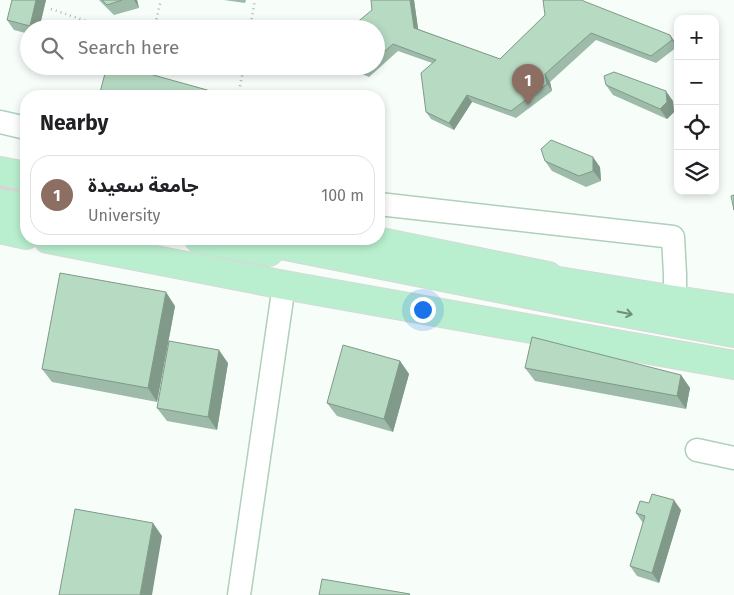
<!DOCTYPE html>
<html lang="en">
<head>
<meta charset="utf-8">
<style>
  :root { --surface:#fff; --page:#f2f2f2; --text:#202124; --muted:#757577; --line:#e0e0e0; --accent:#ea580c }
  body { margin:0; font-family:"Fira Sans","Noto Sans Arabic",sans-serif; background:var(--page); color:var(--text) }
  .controls { position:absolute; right:15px; top:15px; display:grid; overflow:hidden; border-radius:10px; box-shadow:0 2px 8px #0003 }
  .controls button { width:45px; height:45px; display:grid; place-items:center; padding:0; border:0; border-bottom:1px solid var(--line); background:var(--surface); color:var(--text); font:25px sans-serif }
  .you { position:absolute; left:422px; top:309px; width:18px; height:18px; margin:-12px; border:4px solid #fff; border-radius:50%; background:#1a73e8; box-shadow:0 0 0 8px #1a73e833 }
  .badge { display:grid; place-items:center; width:32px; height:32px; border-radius:50%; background:var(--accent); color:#fff; font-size:16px; font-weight:700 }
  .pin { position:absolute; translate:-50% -41px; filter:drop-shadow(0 1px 2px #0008) }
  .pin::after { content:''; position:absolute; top:26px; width:18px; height:15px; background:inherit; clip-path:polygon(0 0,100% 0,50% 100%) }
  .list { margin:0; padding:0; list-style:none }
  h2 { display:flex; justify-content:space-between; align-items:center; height:65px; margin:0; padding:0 20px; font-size:21px }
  h2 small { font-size:16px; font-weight:400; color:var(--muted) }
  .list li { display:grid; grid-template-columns:32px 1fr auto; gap:15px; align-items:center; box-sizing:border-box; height:80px; margin:0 10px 10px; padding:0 10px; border:1px solid var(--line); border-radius:20px }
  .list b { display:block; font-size:19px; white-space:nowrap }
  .list p { margin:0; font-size:16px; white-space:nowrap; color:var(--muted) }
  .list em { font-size:16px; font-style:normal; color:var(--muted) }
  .icon { flex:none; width:28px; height:28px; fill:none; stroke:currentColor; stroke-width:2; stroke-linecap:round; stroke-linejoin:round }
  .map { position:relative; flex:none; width:734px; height:595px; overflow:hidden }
  .search { position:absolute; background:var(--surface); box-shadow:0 2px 8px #0003; left:20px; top:20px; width:365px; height:55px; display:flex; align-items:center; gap:12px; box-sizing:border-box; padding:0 18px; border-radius:28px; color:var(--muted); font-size:19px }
  .panel { position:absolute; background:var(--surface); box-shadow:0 2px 8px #0003; left:20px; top:90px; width:365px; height:155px; border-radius:20px }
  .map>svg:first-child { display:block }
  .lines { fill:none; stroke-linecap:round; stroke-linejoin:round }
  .major-tunnel { stroke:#d0d8d2; stroke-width:28; stroke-dasharray:28 14; stroke-linecap:butt }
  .minor-casing { stroke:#afd0ba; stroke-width:25 }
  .major-casing { stroke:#d6d9d7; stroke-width:30 }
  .path { stroke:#abb5ae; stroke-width:2.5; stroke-dasharray:1 4; stroke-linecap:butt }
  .minor { stroke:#fff; stroke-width:22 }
  .major { stroke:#b9efcf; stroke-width:28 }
  .wall { fill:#9dbba8 }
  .shaded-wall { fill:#809988 }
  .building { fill:#b7dac3; stroke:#809988 }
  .oneway { stroke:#6f8f7c }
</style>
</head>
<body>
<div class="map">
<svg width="734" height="595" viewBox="0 0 734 595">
  <rect width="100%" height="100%" fill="#f7fef9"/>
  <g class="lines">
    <!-- major-tunnel -->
    <path class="major-tunnel" d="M0,187L26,191"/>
    <defs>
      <path id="minor" d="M0,122L26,128
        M379,204L673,237L675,274V300
        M697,450L734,458
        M239,595L284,285"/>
      <path id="major" d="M0,171L26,176
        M0,204L26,207
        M0,229L26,235
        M48,239L284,285L734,365
        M199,239L269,252
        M251,239L593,307L734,333
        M366,239L548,276
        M528,276L675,300L734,309"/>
    </defs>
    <!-- minor casing -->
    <use href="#minor" class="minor-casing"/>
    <!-- major casing -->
    <use href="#major" class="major-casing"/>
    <!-- path -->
    <path class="path" d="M51,9L110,29
      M154,29L161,0
      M250,29L255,0
      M143,75L145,66
      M238,96L244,66"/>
    <!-- minor -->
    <use href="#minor" class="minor"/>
    <!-- major -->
    <use href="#major" class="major"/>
  </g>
  <!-- wall -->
  <path class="wall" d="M46,0L39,29H29V34L14,30L7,20Z
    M99,0H137L139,8L114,15Z
    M224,0H246L245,3Z
    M414,0L418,29L500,59L545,15L670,35L675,42L677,47L656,63L596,40L550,82L552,91L516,118L472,102L454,130L431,119L426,112L432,63L398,51L369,77L344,66H376V29Z
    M606,85L673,101L674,112L667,119L613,95Z
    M545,161L600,167L601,181L586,187L552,171Z
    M175,306L157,402L52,382L42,369Z
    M400,361L409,374L393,432L337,416L327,403Z
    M228,363L217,430L167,421L157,408Z
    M525,368L681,375L690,388L686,409L535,381Z
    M681,510L659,583L637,576L630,566L643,523L636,513Z"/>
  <!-- shaded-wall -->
  <path class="shaded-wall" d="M36,0H46L39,29H32L30,26Z
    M134,0H137L139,8Z
    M410,0H414L419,35L414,28Z
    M670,35L675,42L677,47L672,40Z
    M545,74L550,82L552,91L547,84Z
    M666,91L673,101L674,112L667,119L660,109Z
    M467,95L472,102L454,130L449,123Z
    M593,157L600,167L601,181L593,171Z
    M166,292L175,306L157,402L148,388Z
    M219,350L228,363L217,430L208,417Z
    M400,361L409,374L393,432L384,419Z
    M681,375L690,388L686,409L677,396Z
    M674,500L681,510L659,583L652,573Z
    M153,523L162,536L152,595H140Z"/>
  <!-- building -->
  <path class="building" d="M12,0H36L30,26L7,20Z
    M102,0H122L107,5Z
    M371,0H410L414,28L500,59L545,15L543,0H581L670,35L672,40L651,56L591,33L545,74L547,84L511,111L467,95L449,123L426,112L421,73L436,60L393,44L376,59V29H349L372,10Z
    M107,66H121L225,95L224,96H99Z
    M355,66H368L364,70Z
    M614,72L666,91L667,102L660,109L606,85L604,76Z
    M551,140L593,157V171L579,176L545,161L541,149Z
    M734,195V210L731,196Z
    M60,273L166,292L148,388L42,369Z
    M532,337L681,375L677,396L525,368Z
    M169,341L219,350L208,417L157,408Z
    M343,345L400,361L384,419L327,403Z
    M652,494L674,500L652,573L630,566L645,516L636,513L640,501L649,503Z
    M75,509L153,523L140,595H59Z
    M322,579L410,594L409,595H319Z"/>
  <!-- one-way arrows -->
  <defs><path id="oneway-shaft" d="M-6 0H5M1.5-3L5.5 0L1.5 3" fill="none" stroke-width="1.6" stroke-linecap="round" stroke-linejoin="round" transform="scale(1.25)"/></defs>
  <use class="oneway" href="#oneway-shaft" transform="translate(625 313) rotate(11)"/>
</svg>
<div class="controls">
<button>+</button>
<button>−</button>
<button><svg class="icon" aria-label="locate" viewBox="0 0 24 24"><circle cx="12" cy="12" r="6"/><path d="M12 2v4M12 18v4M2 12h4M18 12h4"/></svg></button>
<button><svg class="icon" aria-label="layers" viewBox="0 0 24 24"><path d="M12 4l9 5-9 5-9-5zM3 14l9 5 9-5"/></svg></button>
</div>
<div class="you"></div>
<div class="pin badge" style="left:528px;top:105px;background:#8d6e63">1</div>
<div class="search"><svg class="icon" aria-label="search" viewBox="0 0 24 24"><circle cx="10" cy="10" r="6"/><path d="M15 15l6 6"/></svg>Search here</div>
<section class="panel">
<h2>Nearby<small></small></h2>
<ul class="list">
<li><span class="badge" style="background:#8d6e63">1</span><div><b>جامعة سعيدة</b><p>University</p></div><em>100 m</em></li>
</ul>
</section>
</div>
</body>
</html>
